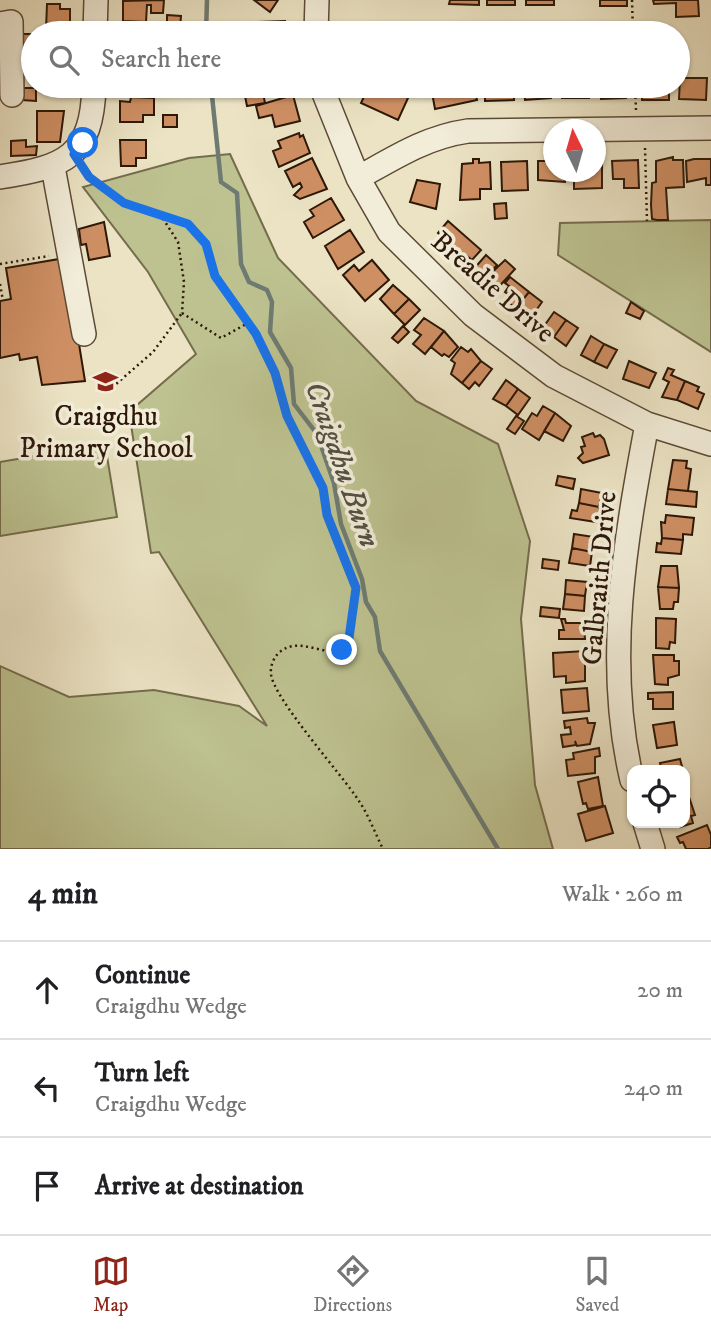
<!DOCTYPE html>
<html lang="en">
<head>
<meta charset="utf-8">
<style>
  :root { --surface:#fff; --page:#f2f2f2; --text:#202124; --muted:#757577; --line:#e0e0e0; --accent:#8f2418 }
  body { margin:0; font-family:"IM FELL DW Pica",serif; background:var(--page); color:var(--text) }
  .controls { position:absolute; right:21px; bottom:21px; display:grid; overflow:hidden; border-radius:14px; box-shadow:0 2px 5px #0004 }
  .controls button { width:63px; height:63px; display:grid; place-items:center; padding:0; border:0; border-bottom:2px solid var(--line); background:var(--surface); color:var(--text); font:35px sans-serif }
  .compass { position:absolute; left:543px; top:119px; width:63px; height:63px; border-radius:50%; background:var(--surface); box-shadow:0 2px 5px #0004; rotate:355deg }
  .stop { position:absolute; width:21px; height:21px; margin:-16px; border:5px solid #1a73e8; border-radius:50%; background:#fff }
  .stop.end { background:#1a73e8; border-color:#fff; box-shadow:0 2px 7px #0008 }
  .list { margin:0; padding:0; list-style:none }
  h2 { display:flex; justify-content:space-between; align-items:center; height:91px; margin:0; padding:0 28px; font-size:30px }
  h2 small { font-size:23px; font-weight:400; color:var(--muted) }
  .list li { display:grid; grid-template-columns:46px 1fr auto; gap:21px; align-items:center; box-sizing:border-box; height:98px; padding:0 28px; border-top:2px solid var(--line) }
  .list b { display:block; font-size:26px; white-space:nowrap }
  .list p { margin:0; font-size:23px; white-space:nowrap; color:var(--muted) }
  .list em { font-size:23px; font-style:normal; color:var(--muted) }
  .icon { flex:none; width:38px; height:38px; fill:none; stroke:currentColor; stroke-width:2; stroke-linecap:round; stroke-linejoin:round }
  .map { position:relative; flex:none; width:711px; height:849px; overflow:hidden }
  .search { position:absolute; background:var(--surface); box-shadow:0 2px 5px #0004; left:21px; right:21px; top:21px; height:77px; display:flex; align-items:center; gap:18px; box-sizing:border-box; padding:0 24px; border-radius:38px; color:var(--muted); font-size:26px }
  .sheet { height:385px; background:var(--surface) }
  nav { display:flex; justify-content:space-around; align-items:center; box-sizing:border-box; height:98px; border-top:2px solid var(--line); background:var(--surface); font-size:19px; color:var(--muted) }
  nav a { display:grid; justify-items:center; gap:4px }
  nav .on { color:var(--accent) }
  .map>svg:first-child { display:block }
  .green { fill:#bdc290; stroke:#756c4c; stroke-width:2 }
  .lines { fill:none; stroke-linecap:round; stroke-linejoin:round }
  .stream { stroke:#6e7b72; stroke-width:4.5 }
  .building { fill:#ce8f63; stroke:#2d1707; stroke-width:2 }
  .minor-casing { stroke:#5c4a36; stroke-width:26 }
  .path { stroke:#2d1707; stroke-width:2.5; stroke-dasharray:2 3.5; stroke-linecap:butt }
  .minor { stroke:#f2edd9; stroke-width:23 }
  .route { stroke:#1a73e8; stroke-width:9 }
  .labels { text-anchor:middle; stroke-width:7; stroke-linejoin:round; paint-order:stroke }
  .street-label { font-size:28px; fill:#2d1707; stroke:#f2edd9 }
  .poi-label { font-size:28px; fill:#2d1707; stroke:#f2edd9 }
  .water-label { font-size:30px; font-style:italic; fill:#535146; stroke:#f2edd9 }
</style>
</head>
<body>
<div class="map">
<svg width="711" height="849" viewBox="0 0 711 849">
  <rect width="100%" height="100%" fill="#ebe3c4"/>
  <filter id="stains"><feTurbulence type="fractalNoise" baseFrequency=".00286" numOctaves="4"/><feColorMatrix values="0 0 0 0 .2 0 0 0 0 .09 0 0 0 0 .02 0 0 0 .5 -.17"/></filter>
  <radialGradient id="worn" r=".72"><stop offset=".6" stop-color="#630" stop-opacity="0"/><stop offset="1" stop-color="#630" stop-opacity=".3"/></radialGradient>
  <!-- green -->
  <path class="green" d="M230,154L278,258L416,401L498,444L530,541L521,619L535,785L553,849H0V666L69,697L154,690L239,706L267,726L159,552L151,553L129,412L196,354L148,272L83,187L189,158Z
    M711,220V352L558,255L560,223Z
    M105,444L117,517L0,536V462Z"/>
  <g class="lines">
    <!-- stream -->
    <path class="stream" d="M206,33L207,0
      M211,86L221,182L237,193L241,264L249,282L267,290L272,302L270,332L291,368L294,404L317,434L334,483L341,524L362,579L366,602L375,617L380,651L498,849"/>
  </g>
  <!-- building -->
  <path class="building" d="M164,0L163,13H151V5H147L146,22L123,21V1Z
    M254,0H278L270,12Z
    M450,0H479V5L449,4Z
    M487,0H515V5H487Z
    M526,0H554V5H526Z
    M600,0H627V6H600Z
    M653,0H698L699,16L676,17V3L654,4Z
    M47,4H60V9H70V30L46,29Z
    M167,15L181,16L180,28H167Z
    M285,21V33H258V22Z
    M22,34H33V47H22Z
    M680,78H707L706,100L679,99Z
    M47,86H68V95L47,94Z
    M257,86H284H280L281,90L264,93L256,91Z
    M369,86H380L408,98L398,120L361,103Z
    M438,86H474L477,100L435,109L431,87Z
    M485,86H514V100L485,101Z
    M524,86H550L551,98L525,100Z
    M562,86H589V98H562Z
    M600,86H626V98L601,99Z
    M642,86H669V100H642Z
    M23,88H36V101L22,100Z
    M263,93L265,103L247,106L245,96Z
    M293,95L300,121L275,127L272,115L259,118L256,106Z
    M131,97L154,98V115H143V122H120V101L130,102Z
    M37,111H64L60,142H37Z
    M163,115H177V127H163Z
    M299,133L300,137L303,135L310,153L279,167L273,151L281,148L278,141Z
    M26,140V147L37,146L36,155L11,156V141Z
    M120,140H146V158H136V166H121Z
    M673,157V160H683L684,187L666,188L668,220H657L652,219L651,205L652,183L656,182V161Z
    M312,158L327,189L300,199L294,195L302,187L300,183L293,187L285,171Z
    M473,159H479V163L490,162L491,189H480V199L460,200L462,164L473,163Z
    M694,159H711V185H706V178L687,182L686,161Z
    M602,160V188L574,189V172H596V161Z
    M638,160L639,188H624V179H613L612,161Z
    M527,161L528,190L502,191L501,162Z
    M538,161H554V172H564L565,182L538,180Z
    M417,180L440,184L436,209L410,202Z
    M331,198L344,220L313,238L304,222L314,216L310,210Z
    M506,203L507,218L495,219L494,204Z
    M448,221L481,250L472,260L467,256L460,261L440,242L443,238L438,233Z
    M104,222L110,256L89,260L86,244L81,245L79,229Z
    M350,230L364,252L338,269L325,246Z
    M486,255L497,265L483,281L472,271Z
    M65,258L82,344H79L85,381L42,385L37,357L20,360L19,354L0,358V301L11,299L6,268Z
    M372,260L389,280L365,301L343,275L354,265L359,271Z
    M505,260L515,269L495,291L483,281Z
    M510,277L529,292L516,308L506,301L510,296L505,292L509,286L505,283Z
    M393,285L409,299L394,314L380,299Z
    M529,292L542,302L530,319L516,308Z
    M409,299L420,310L405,325L394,314Z
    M631,302L644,311L640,319L626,313Z
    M554,312L566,320L554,337L542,329Z
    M424,318L444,331L425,354L413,344L421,335L414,330Z
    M566,320L578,328L566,346L554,337Z
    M403,326L409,332L398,343L392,338Z
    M444,331L458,347L449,357L444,354L442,356L431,347Z
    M591,336L604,344L594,362L581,355Z
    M604,344L617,350L607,368L594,362Z
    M461,347L468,352L471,349L481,361L462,383L451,374L455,363L451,360Z
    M481,361L492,369L479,386L475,382L469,389L462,383Z
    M629,361L656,373L649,388L623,379Z
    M668,368L674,370L671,375L685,381L677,400L662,397L669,382L663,379Z
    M506,380L518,389L506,406L493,399Z
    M685,381L699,387L697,391L704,394L698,409L677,400Z
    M518,389L530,398L518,415L506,406Z
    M543,406L555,413L539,440L522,429L532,413L537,416Z
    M555,413L571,426L563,441L544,431Z
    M516,416L524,421L515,434L507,429Z
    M593,433L595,437L600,435L604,439L609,455L583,463L578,458L583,453L581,447L585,446L582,437Z
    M673,460L687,461L686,468L691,469L688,491L668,489Z
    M558,476L575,479L573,489L556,485Z
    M581,489L602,493L599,507L579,503Z
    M668,489L697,492L696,507L666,504Z
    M579,503L599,507L602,523L570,518L572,510L577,511Z
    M666,515L694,518L692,535L683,534V540L662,538L661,522L665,523Z
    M574,534L594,537L592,552L572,548Z
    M662,538L683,540L681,554L656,552L657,543L661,544Z
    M572,548L592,552L590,566L569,563Z
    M543,559L559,561L558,570L542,568Z
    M661,566H677L679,588L658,587Z
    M566,580L587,582L585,596L565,594Z
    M658,587L679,588L678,602H674L673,609H660Z
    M565,594L585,596L584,611L563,609Z
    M541,607L560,609L559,618L540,616Z
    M656,618L676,619L675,643L670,642L669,649L656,648Z
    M561,619H565L566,623H588L589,629H584L585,639H559V630H564Z
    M585,651V681L566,683V676L554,677L553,653Z
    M653,655H674V661H679V675L668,678V685L655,684Z
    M587,688L589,711L563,713L561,690Z
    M673,692V709H653V699H648V693Z
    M587,718L588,723H595L590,744L577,746L575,741L576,745L563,747L561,735L571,734L570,727L565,728L564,721Z
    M674,722L677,745L657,748L653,725Z
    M599,748L600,756L595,757V773L568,776L566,760L574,759L573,753Z
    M680,759L683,770H662L660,763Z
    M598,777L603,806L588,809L586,803L583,804L578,782Z
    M688,794L695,815L691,816L693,823L680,827L679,823H685V796Z
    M605,806L613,833L586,841L578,814Z
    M707,825L711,835V847L708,849H686L683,842L680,843L677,837Z"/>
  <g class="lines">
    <defs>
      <path id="minor" d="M0,24L11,22L12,95
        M95,33L96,0
        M316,33L317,0
        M321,86L358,178L389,232L473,315L554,376L647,424L711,444
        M53,167L84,334
        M0,177C65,167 92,157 94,86
        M358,178C394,158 426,137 468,131L711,128
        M632,780C604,662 625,541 647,424
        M645,823L653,849"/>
    </defs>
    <!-- minor casing -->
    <use href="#minor" class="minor-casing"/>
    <!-- path -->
    <path class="path" d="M632,0L633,33
      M635,86L636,110
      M645,148L647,221
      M83,167L89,177L124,203L188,224L206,244L215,276L256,334L275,373L287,416L323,488L327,515L356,588L349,638L342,650C323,656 299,637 281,651C274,656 270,666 271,674C273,698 343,776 359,801C369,816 375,833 383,849
      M160,214L178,242L184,282L182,313
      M0,264L49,256
      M0,284L3,301
      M182,313L221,338L248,323
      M108,391L153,352L182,313"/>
    <!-- minor -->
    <use href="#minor" class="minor"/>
  </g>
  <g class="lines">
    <!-- route -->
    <path class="route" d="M83,143L74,154L89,177L124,203L188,224L206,244L215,276L256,334L275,373L287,416L323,488L327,515L356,588L349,638L342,650"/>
  </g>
  <!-- icons -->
  <defs>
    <symbol id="school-bare" viewBox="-9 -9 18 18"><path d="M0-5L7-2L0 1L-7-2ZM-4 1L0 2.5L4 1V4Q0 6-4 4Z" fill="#8f2418" stroke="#f2edd9" stroke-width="2.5" paint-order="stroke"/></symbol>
  </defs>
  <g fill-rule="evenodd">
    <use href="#school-bare" x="88" y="364" width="35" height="35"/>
  </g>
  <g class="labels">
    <!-- street labels -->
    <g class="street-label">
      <text transform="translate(494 286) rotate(41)" y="10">Breadie Drive</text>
      <text transform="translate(598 578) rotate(-85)" y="10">Galbraith Drive</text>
    </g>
    <!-- poi labels -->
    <g class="poi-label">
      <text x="106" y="425">Craigdhu<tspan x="106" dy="32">Primary School</tspan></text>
    </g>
    <!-- water labels -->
    <g class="water-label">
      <text transform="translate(343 464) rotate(71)" y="10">Craigdhu Burn</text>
    </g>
  </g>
  <rect width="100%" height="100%" filter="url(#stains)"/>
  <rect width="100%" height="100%" fill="url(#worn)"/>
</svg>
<div class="controls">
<button><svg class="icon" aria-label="locate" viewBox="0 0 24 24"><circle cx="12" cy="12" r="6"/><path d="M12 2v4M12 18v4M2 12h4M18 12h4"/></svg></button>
</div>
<svg class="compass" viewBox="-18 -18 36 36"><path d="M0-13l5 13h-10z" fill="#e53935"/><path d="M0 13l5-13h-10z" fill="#757577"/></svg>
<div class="stop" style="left:83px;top:143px"></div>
<div class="stop end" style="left:342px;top:650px"></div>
<div class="search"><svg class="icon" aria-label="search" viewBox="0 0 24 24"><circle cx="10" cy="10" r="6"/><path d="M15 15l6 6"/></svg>Search here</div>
</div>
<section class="sheet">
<h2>4 min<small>Walk · 260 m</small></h2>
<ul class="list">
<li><svg class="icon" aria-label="ahead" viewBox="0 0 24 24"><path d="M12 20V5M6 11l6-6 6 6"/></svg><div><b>Continue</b><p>Craigdhu Wedge</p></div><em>20 m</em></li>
<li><svg class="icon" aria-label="left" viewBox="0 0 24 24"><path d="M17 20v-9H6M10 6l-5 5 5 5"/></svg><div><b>Turn left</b><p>Craigdhu Wedge</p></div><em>240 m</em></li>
<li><svg class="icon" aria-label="arrive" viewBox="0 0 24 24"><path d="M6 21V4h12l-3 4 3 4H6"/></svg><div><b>Arrive at destination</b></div></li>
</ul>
</section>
<nav>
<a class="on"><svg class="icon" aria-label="map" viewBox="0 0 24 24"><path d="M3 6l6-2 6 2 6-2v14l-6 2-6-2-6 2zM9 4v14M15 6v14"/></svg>Map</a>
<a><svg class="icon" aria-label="directions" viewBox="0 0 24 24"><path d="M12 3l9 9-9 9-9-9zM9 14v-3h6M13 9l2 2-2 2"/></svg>Directions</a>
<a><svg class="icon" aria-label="saved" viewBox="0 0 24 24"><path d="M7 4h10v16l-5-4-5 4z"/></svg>Saved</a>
</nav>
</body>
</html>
